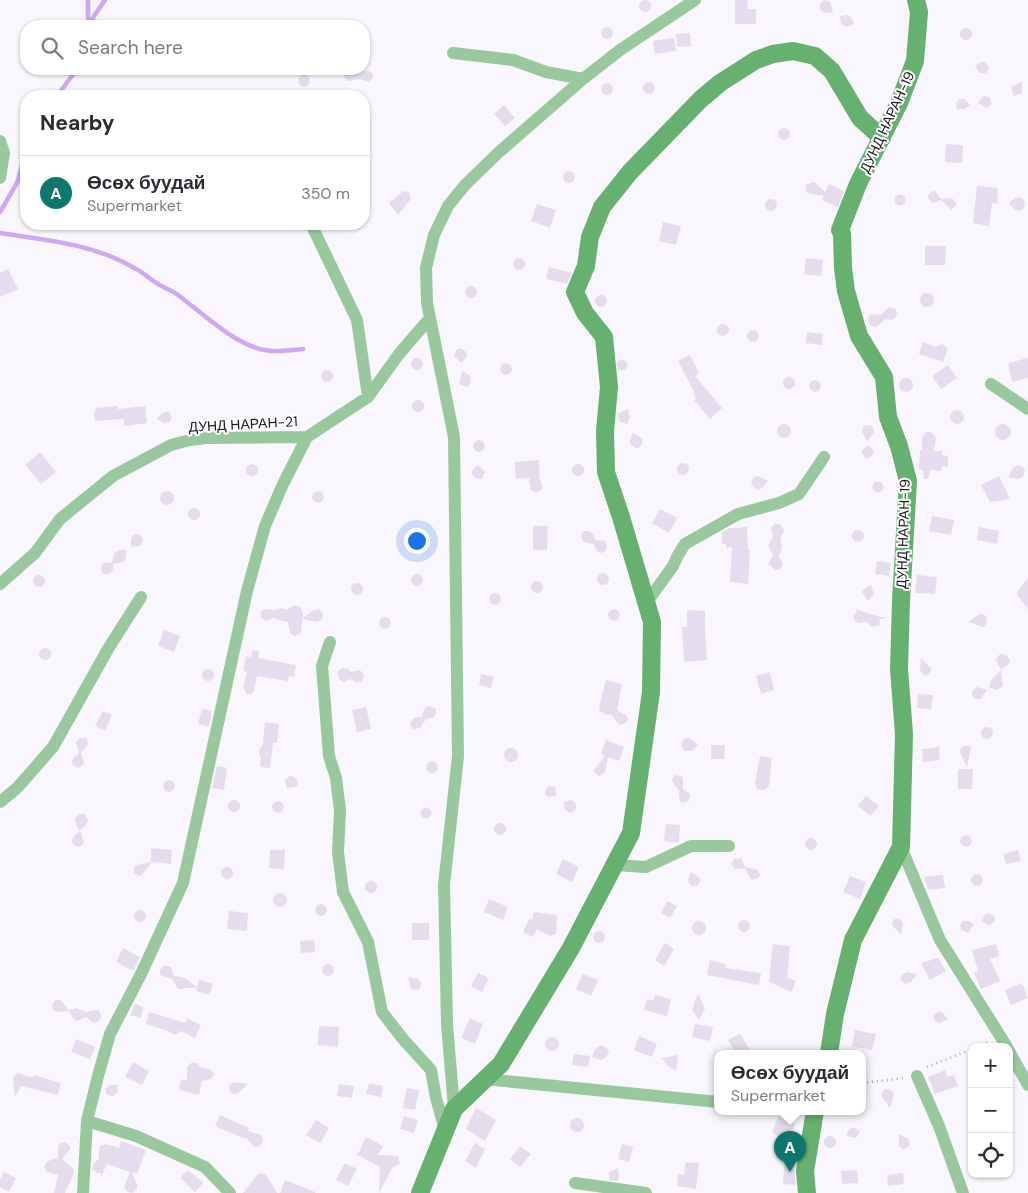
<!DOCTYPE html>
<html lang="en">
<head>
<meta charset="utf-8">
<style>
  :root { --surface:#fff; --page:#f7f7f7; --text:#2b2b33; --muted:#7c7c81; --line:#e1e1e2; --accent:#0f766e }
  body { margin:0; font-family:"DM Sans",sans-serif; background:var(--page); color:var(--text) }
  .controls { position:absolute; right:15px; bottom:15px; display:grid; overflow:hidden; border-radius:10px; box-shadow:0 1px 4px #0004 }
  .controls button { width:45px; height:45px; display:grid; place-items:center; padding:0; border:0; border-bottom:1px solid var(--line); background:var(--surface); color:var(--text); font:25px sans-serif }
  .you { position:absolute; left:416px; top:540px; width:18px; height:18px; margin:-12px; border:4px solid #fff; border-radius:50%; background:#1a73e8; box-shadow:0 0 0 8px #1a73e833 }
  .badge { display:grid; place-items:center; width:32px; height:32px; border-radius:50%; background:var(--accent); color:#fff; font-size:16px; font-weight:700 }
  .pin { position:absolute; translate:-50% -41px; filter:drop-shadow(0 1px 2px #0008) }
  .pin::after { content:''; position:absolute; top:26px; width:18px; height:15px; background:inherit; clip-path:polygon(0 0,100% 0,50% 100%) }
  .popup { position:absolute; left:714px; top:1050px; width:152px; height:65px; box-sizing:border-box; display:grid; place-content:center; border-radius:10px; background:var(--surface); filter:drop-shadow(0 1px 4px #0005); font-size:16px; white-space:nowrap; color:var(--muted) }
  .popup b { font-size:19px; color:var(--text) }
  .popup::after { content:''; position:absolute; left:50%; top:100%; margin-left:-10px; border:10px solid transparent; border-top-color:var(--surface) }
  .list { margin:0; padding:0; list-style:none }
  h2 { display:flex; justify-content:space-between; align-items:center; height:65px; margin:0; padding:0 20px; font-size:21px }
  h2 small { font-size:16px; font-weight:400; color:var(--muted) }
  .list li { display:grid; grid-template-columns:32px 1fr auto; gap:15px; align-items:center; box-sizing:border-box; height:75px; padding:0 20px; border-top:1px solid var(--line) }
  .list b { display:block; font-size:19px; white-space:nowrap }
  .list p { margin:0; font-size:16px; white-space:nowrap; color:var(--muted) }
  .list em { font-size:16px; font-style:normal; color:var(--muted) }
  .icon { flex:none; width:28px; height:28px; fill:none; stroke:currentColor; stroke-width:2; stroke-linecap:round; stroke-linejoin:round }
  .map { position:relative; flex:none; width:1028px; height:1193px; overflow:hidden }
  .search { position:absolute; background:var(--surface); box-shadow:0 1px 4px #0004; left:20px; top:20px; width:350px; height:55px; display:flex; align-items:center; gap:12px; box-sizing:border-box; padding:0 18px; border-radius:20px; color:var(--muted); font-size:19px }
  .panel { position:absolute; background:var(--surface); box-shadow:0 1px 4px #0004; left:20px; top:90px; width:350px; height:140px; border-radius:20px }
  .map>svg:first-child { display:block }
  .lines { fill:none; stroke-linecap:round; stroke-linejoin:round }
  .stream { stroke:#cfa8f5; stroke-width:4.5 }
  .building { fill:#e5ddee }
  .path { stroke:#afacb3; stroke-width:2.5; stroke-dasharray:1 4; stroke-linecap:butt }
  .street { stroke:#99c89e; stroke-width:12 }
  .secondary { stroke:#66b070; stroke-width:18 }
  .labels { text-anchor:middle; stroke-width:4; stroke-linejoin:round; paint-order:stroke }
  .street-label { font-size:14px; fill:#1b191f; stroke:#fff }
</style>
</head>
<body>
<div class="map">
<svg width="1028" height="1193" viewBox="0 0 1028 1193">
  <rect width="100%" height="100%" fill="#f9f6fd"/>
  <g class="lines">
    <!-- stream -->
    <path class="stream" d="M88,25L105,0
      M88,25V0
      M57,96L77,69
      M0,212L17,183L26,152
      M0,233C46,240 95,244 136,269C143,272 148,278 155,282C162,287 171,290 178,295C202,313 235,345 265,350C277,353 290,350 303,349"/>
  </g>
  <!-- building -->
  <path class="building" d="M639 6a6 6 0 1 1 12 0a6 6 0 1 1-12 0Z
    M735,0H747L748,9H756V24H735Z
    M824,0L830,2L833,12L825,13L820,10V4Z
    M847,15L851,17L854,24L846,27L841,24L840,16Z
    M601 33a6 6 0 1 1 12 0a6 6 0 1 1-12 0Z
    M960 34a6 6 0 1 1 12 0a6 6 0 1 1-12 0Z
    M690,33L691,46L677,47L676,34Z
    M674,38L676,51L655,54L653,41Z
    M981,62H985L989,67L986,73H980L975,66Z
    M350,69L354,70L359,74L364,71H370L373,74V78L369,82L359,79L348,81L345,79L344,75Z
    M298 81a6 6 0 1 1 12 0a6 6 0 1 1-12 0Z
    M1022,81V93L1014,96L1011,87Z
    M643 88a6 6 0 1 1 12 0a6 6 0 1 1-12 0Z
    M601 89a6 6 0 1 1 12 0a6 6 0 1 1-12 0Z
    M983,96L989,97L991,101V105L987,108L978,103Z
    M959,99H964L970,105L964,109H957L956,103Z
    M504,105L515,118L505,126L494,114Z
    M778 134a6 6 0 1 1 12 0a6 6 0 1 1-12 0Z
    M946,144L963,145L962,163L945,162Z
    M563 177a6 6 0 1 1 12 0a6 6 0 1 1-12 0Z
    M814,182L825,192L829,184L844,191L838,207L822,200L824,196L807,193L805,185Z
    M977,186L998,188L997,204L992,203L989,226L973,223Z
    M406,191L409,193L411,199L398,215L389,203L402,192Z
    M935,191L941,199L952,198L957,205L951,210L941,200L933,203L928,198V195L931,192Z
    M894.5 200a5.5 5.5 0 1 1 11 0a5.5 5.5 0 1 1-11 0Z
    M1020,197L1024,200L1025,204L1023,209L1018,211L1014,209L1009,203L1015,198Z
    M765 205a6 6 0 1 1 12 0a6 6 0 1 1-12 0Z
    M537,204L556,210L550,228L531,221Z
    M663,222L681,226L676,245L659,241Z
    M925,246H946L945,265H925Z
    M513 264a6 6 0 1 1 12 0a6 6 0 1 1-12 0Z
    M806,258L823,260L821,276L804,274Z
    M549,267L572,273L567,284L546,279Z
    M8,269L18,289L0,297V273Z
    M465 292a6 6 0 1 1 12 0a6 6 0 1 1-12 0Z
    M920 300a7 7 0 1 1 14 0a7 7 0 1 1-14 0Z
    M595 301a6 6 0 1 1 12 0a6 6 0 1 1-12 0Z
    M889,307L895,309L897,313L896,317L892,320L885,319L877,327L871,326L868,322L869,316L873,314L881,315Z
    M717 330a6 6 0 1 1 12 0a6 6 0 1 1-12 0Z
    M747 336a6 6 0 1 1 12 0a6 6 0 1 1-12 0Z
    M807,332L823,334L822,345L806,343Z
    M923,342L935,347L942,344L947,347V352L943,362L919,354Z
    M461,348L465,351L467,354L466,358L461,363L454,356L456,350Z
    M690,355L699,373L695,376L722,408L710,419L694,400L696,398L694,395L695,394L678,361Z
    M411 364a6 6 0 1 1 12 0a6 6 0 1 1-12 0Z
    M1028,358V378L1012,382L1008,363Z
    M616.5 365a5.5 5.5 0 1 1 11 0a5.5 5.5 0 1 1-11 0Z
    M500 369a6 6 0 1 1 12 0a6 6 0 1 1-12 0Z
    M948,365L957,378L941,389L932,376Z
    M321 376a6 6 0 1 1 12 0a6 6 0 1 1-12 0Z
    M463,371L470,376L471,380L470,384L467,387L461,385L459,382Z
    M783 383a6 6 0 1 1 12 0a6 6 0 1 1-12 0Z
    M899 385a7 7 0 1 1 14 0a7 7 0 1 1-14 0Z
    M809 386a6 6 0 1 1 12 0a6 6 0 1 1-12 0Z
    M412 406a6 6 0 1 1 12 0a6 6 0 1 1-12 0Z
    M118,406V409L145,406L147,423L124,426V419L95,421L94,412L96,411L95,408Z
    M628,409L630,417L627,424L620,422L618,418L619,413Z
    M950 417a7 7 0 1 1 14 0a7 7 0 1 1-14 0Z
    M168,411L172,417L170,422L164,423L157,419L162,413Z
    M777 431a7 7 0 1 1 14 0a7 7 0 1 1-14 0Z
    M995 432a8 8 0 1 1 16 0a8 8 0 1 1-16 0Z
    M866,425L872,426L874,431L873,434L867,441L862,432L863,427Z
    M926,432H931L936,437L934,451H942V455L948,456V467L942,466L941,471L930,470L928,479H924L923,470H919L920,450H922V438Z
    M633,433L642,438V444L639,448H635L630,444V440Z
    M473 446a6 6 0 1 1 12 0a6 6 0 1 1-12 0Z
    M868,445L874,451L872,456L866,459L861,451Z
    M40,452L56,472L41,484L25,465Z
    M539,460L540,480L543,486L541,490L536,493L531,490L529,478L516,479L515,462Z
    M677 469a6 6 0 1 1 12 0a6 6 0 1 1-12 0Z
    M246 470a6 6 0 1 1 12 0a6 6 0 1 1-12 0Z
    M572 470a6 6 0 1 1 12 0a6 6 0 1 1-12 0Z
    M478,465L485,472L482,479H477L472,475V471Z
    M1018,465L1023,467L1025,471L1023,477L1018,479L1008,477L1013,468Z
    M758,476L768,481L762,488L758,490L754,488L751,482L754,477Z
    M999,476L1010,499L990,502L981,485Z
    M872.5 487a5.5 5.5 0 1 1 11 0a5.5 5.5 0 1 1-11 0Z
    M160 498a7 7 0 1 1 14 0a7 7 0 1 1-14 0Z
    M312 497a6 6 0 1 1 12 0a6 6 0 1 1-12 0Z
    M188 514a6 6 0 1 1 12 0a6 6 0 1 1-12 0Z
    M660,509L677,518L669,533L652,523Z
    M932,516L954,520L951,535L929,531Z
    M775,524H780L784,530L783,534L780,538L782,547L779,556L783,565L780,569L776,570L768,564L773,555L768,546L773,537L771,528Z
    M533,526H548L547,550H533Z
    M747,527L748,550H750L748,584L730,582L732,547L726,548V544H722V532L730,528Z
    M979,527L999,531L997,544L977,540Z
    M852 536a6 6 0 1 1 12 0a6 6 0 1 1-12 0Z
    M584,531H588L592,533L596,540L605,541L607,546L606,550L602,553L599,552L596,550L594,544L583,542L581,536Z
    M138,534L143,538L142,544L139,546L131,547V538L134,535Z
    M119,550H127L125,560L122,562L113,564V570L110,574H103L101,570V566L104,563L112,562L114,554Z
    M877,561L891,563L889,576L875,574Z
    M597 579a6 6 0 1 1 12 0a6 6 0 1 1-12 0Z
    M411 580a6 6 0 1 1 12 0a6 6 0 1 1-12 0Z
    M33 581a6 6 0 1 1 12 0a6 6 0 1 1-12 0Z
    M917,575L937,577L935,594L915,593Z
    M1028,578V609L1017,595L1018,590Z
    M531 587a6 6 0 1 1 12 0a6 6 0 1 1-12 0Z
    M351 589a6 6 0 1 1 12 0a6 6 0 1 1-12 0Z
    M871,585L874,594L868,601L862,592L865,588Z
    M489 599a6 6 0 1 1 12 0a6 6 0 1 1-12 0Z
    M294,605L300,607L303,613V618L314,610L319,609L323,613V617L321,620L317,622L302,619L301,633L295,636L290,633L288,622L279,620L274,618L266,621L261,618V612L264,609L275,610L282,608L286,610Z
    M608 615a6 6 0 1 1 12 0a6 6 0 1 1-12 0Z
    M855,609L877,616L887,618L880,619L879,625L872,627L866,622L859,623L855,621L853,616L857,612Z
    M687,610L705,611V632L707,660L684,662L682,627H687Z
    M982,614L986,616L987,620L986,624L983,627L968,622L978,615Z
    M379 623a6 6 0 1 1 12 0a6 6 0 1 1-12 0Z
    M164,630L180,636L174,652L158,646Z
    M39 654a6 6 0 1 1 12 0a6 6 0 1 1-12 0Z
    M253,650L259,651L258,658L296,665L294,677L289,676L288,681L257,676L254,691L251,694H247L243,687L247,672L243,671L246,656L251,657Z
    M1001,654L1007,655L1010,661L1008,665L1001,670L996,660L998,656Z
    M921,658L931,668V671L926,676L920,671Z
    M343,668L348,669L352,672L358,670L361,671L364,676L363,680L358,683L350,679L344,682L340,680L337,674L339,670Z
    M202 675a6 6 0 1 1 12 0a6 6 0 1 1-12 0Z
    M1001,670L1003,686L997,690L989,687L991,680Z
    M770,672L774,690L761,694L756,676Z
    M481,674L494,677L491,688L479,685Z
    M606,680L622,684L617,710L627,716L628,720L624,724L619,725L611,714L606,715L600,711L599,707Z
    M977,687L987,690L981,699H975L972,695V691Z
    M918,694L933,695L931,709L917,708Z
    M427,706L435,708L436,711L435,716L432,718L426,719L420,728L413,729L410,725L411,721L414,718L422,717L424,709Z
    M366,707L371,729L357,732L352,710Z
    M202,709L212,711L209,727L198,724Z
    M103,711L112,715L105,730L95,726Z
    M265,722L279,724L277,743H273L270,768L260,767L261,758L259,754V750L263,744Z
    M981 733a6 6 0 1 1 12 0a6 6 0 1 1-12 0Z
    M80,738H87L88,744L81,753L84,763L82,766L78,768L73,765L72,761L74,757L79,753L76,742Z
    M686,738H690L698,745L692,751H685L681,746L682,741Z
    M606,740L624,747L619,761L608,757L605,772L603,774L599,776L593,771L605,756L601,754Z
    M711,745H725L724,759H711Z
    M964,746H971L967,768L960,752L961,748Z
    M939,747L940,760L923,762L922,749Z
    M504 755a7 7 0 1 1 14 0a7 7 0 1 1-14 0Z
    M760,756L772,758L769,785L766,789L762,790L757,789L755,783Z
    M426 767a6 6 0 1 1 12 0a6 6 0 1 1-12 0Z
    M217,766L227,768L224,790L212,788Z
    M958,769H973L972,789H958Z
    M674,775L681,776L683,778V789L690,794L689,801L681,803L679,797V790L673,784L672,780Z
    M289,776H292L296,778L298,784L295,787L287,788L285,781Z
    M163 786a6 6 0 1 1 12 0a6 6 0 1 1-12 0Z
    M548,786L555,787L556,796L548,797L546,795L545,792Z
    M866,796L879,806L870,816L858,806Z
    M228 806a6 6 0 1 1 12 0a6 6 0 1 1-12 0Z
    M570,800L574,801L576,805V809L571,813L566,811L564,808V802Z
    M272 807a6 6 0 1 1 12 0a6 6 0 1 1-12 0Z
    M420.5 813a5.5 5.5 0 1 1 11 0a5.5 5.5 0 1 1-11 0Z
    M79,814H85L88,820L87,824L79,831L75,821L76,817Z
    M494 829a6 6 0 1 1 12 0a6 6 0 1 1-12 0Z
    M666,824L680,825L679,843L664,841Z
    M80,831L84,842L82,845L78,847L73,844L72,840L74,836Z
    M960 841a6 6 0 1 1 12 0a6 6 0 1 1-12 0Z
    M805 844a6 6 0 1 1 12 0a6 6 0 1 1-12 0Z
    M151,848L172,850L171,864L152,862L141,876L134,874V868L136,865L151,862Z
    M270,850H285L284,869L269,868Z
    M1018,850L1021,861L1006,864L1003,854Z
    M741,858L745,867L758,870L760,875L758,878L752,880L750,878L745,868L735,869L733,867L732,863L734,859Z
    M563,859L579,867L572,882L556,874Z
    M221 873a6 6 0 1 1 12 0a6 6 0 1 1-12 0Z
    M691,872L700,878V883L696,886H692L689,883L688,879Z
    M971 880a6 6 0 1 1 12 0a6 6 0 1 1-12 0Z
    M943,875L945,888L928,890L924,877Z
    M850,876L866,882L860,899L843,892Z
    M365 887a6 6 0 1 1 12 0a6 6 0 1 1-12 0Z
    M273 900a7 7 0 1 1 14 0a7 7 0 1 1-14 0Z
    M489,899L508,907L503,920L484,912Z
    M667,901L677,906L670,918L661,913Z
    M315 910a6 6 0 1 1 12 0a6 6 0 1 1-12 0Z
    M134 916a6 6 0 1 1 12 0a6 6 0 1 1-12 0Z
    M229,911L248,913L247,931L227,929Z
    M534,912L557,915L556,934L550,936L537,929L533,937L523,932L529,919L532,920Z
    M989,913L994,916L995,920L990,926L982,921L985,915Z
    M898,918L903,923L901,935L892,925L893,920Z
    M738 926a6 6 0 1 1 12 0a6 6 0 1 1-12 0Z
    M963,921H968L974,924L968,933L961,930L960,925Z
    M692 928a7 7 0 1 1 14 0a7 7 0 1 1-14 0Z
    M412,923H429V940H412Z
    M593 937a6 6 0 1 1 12 0a6 6 0 1 1-12 0Z
    M314,940L315,952L301,953L300,941Z
    M665,943L674,949L664,966L655,960Z
    M773,944L790,946L787,977L796,981L792,992L769,982Z
    M996,944L999,956L990,959L1000,981L981,989L974,973L978,971L972,950Z
    M123,948L140,957L133,971L116,962Z
    M938,958L946,971L930,980L921,963Z
    M710,960L726,964L725,968L761,973L759,985L707,975Z
    M322 970a6 6 0 1 1 12 0a6 6 0 1 1-12 0Z
    M165,965L171,967L174,976L183,977L197,987L199,980L213,984L209,995L196,991L197,987L178,989L172,979L160,975V969Z
    M907,972L917,974L911,982L905,984L901,980V976Z
    M478,973L489,978L482,992L471,986Z
    M583,974L598,980L591,996L576,989Z
    M408,977L418,979L421,983L420,988L416,990L411,989Z
    M1022,983L1028,998L1011,1005L1005,990Z
    M698,994L705,1009L699,1020L692,1010Z
    M655,995L671,999L667,1016L644,1010L647,999L653,1001Z
    M55,1000H61L69,1011L58,1012L54,1011L52,1005Z
    M135,1004L143,1007L141,1018L130,1015Z
    M76,1008L86,1012L94,1010L99,1011L101,1016L100,1020L94,1023L86,1017L77,1021L72,1017L69,1010Z
    M149,1012L185,1023L187,1018L201,1025L195,1038L181,1031L174,1035L168,1031L146,1024Z
    M937,1012H942L948,1019L940,1023L935,1022L933,1016Z
    M470,1018L483,1024L475,1044L461,1038Z
    M695,1024L713,1027L710,1041L692,1037Z
    M319,1026L339,1027L338,1047L318,1045Z
    M855,1030L876,1034L872,1050L852,1046Z
    M740,1034L752,1053H736L728,1040Z
    M639,1036L657,1044L652,1057L634,1050Z
    M545 1044a7 7 0 1 1 14 0a7 7 0 1 1-14 0Z
    M76,1039L95,1047L90,1059L71,1052Z
    M601,1045L606,1047L609,1051L607,1057L601,1060L592,1057L595,1049Z
    M574,1054L590,1056L588,1067L572,1065Z
    M678,1055L676,1071L668,1066L662,1058Z
    M133,1062L149,1071L142,1085L125,1077Z
    M191,1063H197L202,1068L210,1069L214,1074L211,1079L202,1081L199,1095L179,1090L181,1079L187,1081V1067Z
    M945,1070L947,1077L954,1075L958,1086L935,1094L928,1077Z
    M18,1073L33,1078L34,1075L61,1083L58,1095L21,1086L15,1097L13,1079L15,1075Z
    M234,1082L248,1084L238,1093L233,1094L229,1090V1085Z
    M369,1083L383,1086L381,1097L366,1094Z
    M339,1084L354,1086L352,1098L337,1096Z
    M109,1085H118L117,1093L113,1096L107,1095L105,1089Z
    M407,1088L419,1090L415,1110L403,1108Z
    M888,1089L893,1092L894,1095L890,1108L881,1095L884,1090Z
    M476,1108L496,1120L485,1141L466,1129Z
    M220,1115L249,1128L248,1131L261,1135L263,1139L262,1144L258,1147H254L246,1137L245,1139L215,1126Z
    M404,1116L418,1120L414,1133L400,1129Z
    M778,1117L795,1124L789,1140L772,1133Z
    M570 1125a7 7 0 1 1 14 0a7 7 0 1 1-14 0Z
    M316,1120L329,1128L320,1143L306,1135Z
    M853,1127L860,1131L856,1138L846,1136L849,1129Z
    M899,1134L909,1139L910,1144L907,1148L902,1149L899,1146Z
    M824 1142a6 6 0 1 1 12 0a6 6 0 1 1-12 0Z
    M366,1137L383,1146L378,1155L398,1156L400,1164L392,1168L379,1193L380,1167L354,1153L358,1154Z
    M121,1141L146,1150L137,1174L132,1172L137,1185V1189L133,1193L127,1192L124,1187L130,1172L107,1164L101,1177V1173H97L92,1169L94,1163L99,1159V1150L100,1146L106,1144L119,1148Z
    M65,1142L70,1146V1150L62,1159L73,1168L74,1173L65,1193H54L58,1175L47,1172L44,1166L48,1161L58,1158V1146L61,1143Z
    M475,1143L485,1149L476,1168L465,1161Z
    M622,1144L633,1147L629,1162L618,1159Z
    M520,1146L531,1154L520,1167L510,1159Z
    M786,1147L798,1149L794,1169L796,1185L783,1184Z
    M686,1162L699,1163L696,1189L677,1186L678,1174L684,1175Z
    M345,1163L357,1169L348,1186L336,1180Z
    M618,1168L619,1176L618,1181L609,1180V1172Z
    M188,1170L203,1183L195,1192L180,1178Z
    M857,1170L858,1183L842,1184L841,1171Z
    M4,1172L16,1178L9,1192L0,1187V1180Z
    M261,1173L266,1175L277,1193H243L257,1175Z
    M903,1173L904,1184L888,1186L887,1175Z
    M285,1180L315,1192V1193H280Z"/>
  <g class="lines">
    <!-- path -->
    <path class="path" d="M977,1047L989,1042
      M927,1067L972,1049
      M862,1083L905,1078"/>
    <!-- street -->
    <path class="street" d="M453,53L513,60L546,72L583,79
      M0,141L4,153L0,178
      M311,224L357,320L368,397
      M991,384L1028,409
      M0,584L35,553L60,519L113,476L171,445L190,440L207,438L307,437L368,397L399,354L430,318
      M647,602L673,566L678,555L685,544L738,514L779,503L799,494L824,457
      M330,642L322,666L329,756L336,778L340,810L338,852L343,892L368,942L382,1012L403,1039L431,1070L436,1098L445,1130
      M0,802L17,788L53,747L108,649L141,597
      M901,847L940,940L1007,1047
      M614,865L646,867L691,846H729
      M1009,1051L1028,1085
      M917,1076L939,1126L963,1193
      M484,1079L718,1102
      M454,1109L447,1024L444,885L458,756L454,437L427,303L426,268L434,235L448,206L465,185L498,153L583,79L620,50L695,0
      M87,1121L136,1136L205,1167L230,1193
      M575,1183L646,1193
      M83,1193L87,1121L98,1076L110,1034L141,974L183,883L247,591L265,526L283,484L307,437"/>
    <!-- secondary -->
    <path class="secondary" d="M829,1053L835,1014L853,940L901,847L904,734L899,669L901,601L908,481L899,446L888,417L884,377L859,336L846,291L843,268L842,234L840,230L858,184L899,103L915,61L919,12L916,0
      M420,1193L454,1109L501,1064L571,948L631,833L651,692L652,622L621,517L606,472L605,431L609,387L604,337L585,313L575,292L586,266L590,237L602,207L630,172L701,99L720,83L756,60L773,54L793,51L815,56L832,71L860,118L882,138
      M807,1193L805,1171L815,1111"/>
  </g>
  <g class="labels">
    <!-- street labels -->
    <g class="street-label">
      <text transform="translate(887 122) rotate(-65)" y="5">ДУНД НАРАН-19</text>
      <text transform="translate(243 424) rotate(-3)" y="5">ДУНД НАРАН-21</text>
      <text transform="translate(903 534) rotate(-88)" y="5">ДУНД НАРАН-19</text>
    </g>
  </g>
</svg>
<div class="controls">
<button>+</button>
<button>−</button>
<button><svg class="icon" aria-label="locate" viewBox="0 0 24 24"><circle cx="12" cy="12" r="6"/><path d="M12 2v4M12 18v4M2 12h4M18 12h4"/></svg></button>
</div>
<div class="you"></div>
<div class="pin badge" style="left:790px;top:1172px">A</div>
<div class="popup"><b>Өсөх буудай</b>Supermarket</div>
<div class="search"><svg class="icon" aria-label="search" viewBox="0 0 24 24"><circle cx="10" cy="10" r="6"/><path d="M15 15l6 6"/></svg>Search here</div>
<section class="panel">
<h2>Nearby<small></small></h2>
<ul class="list">
<li><span class="badge">A</span><div><b>Өсөх буудай</b><p>Supermarket</p></div><em>350 m</em></li>
</ul>
</section>
</div>
</body>
</html>
